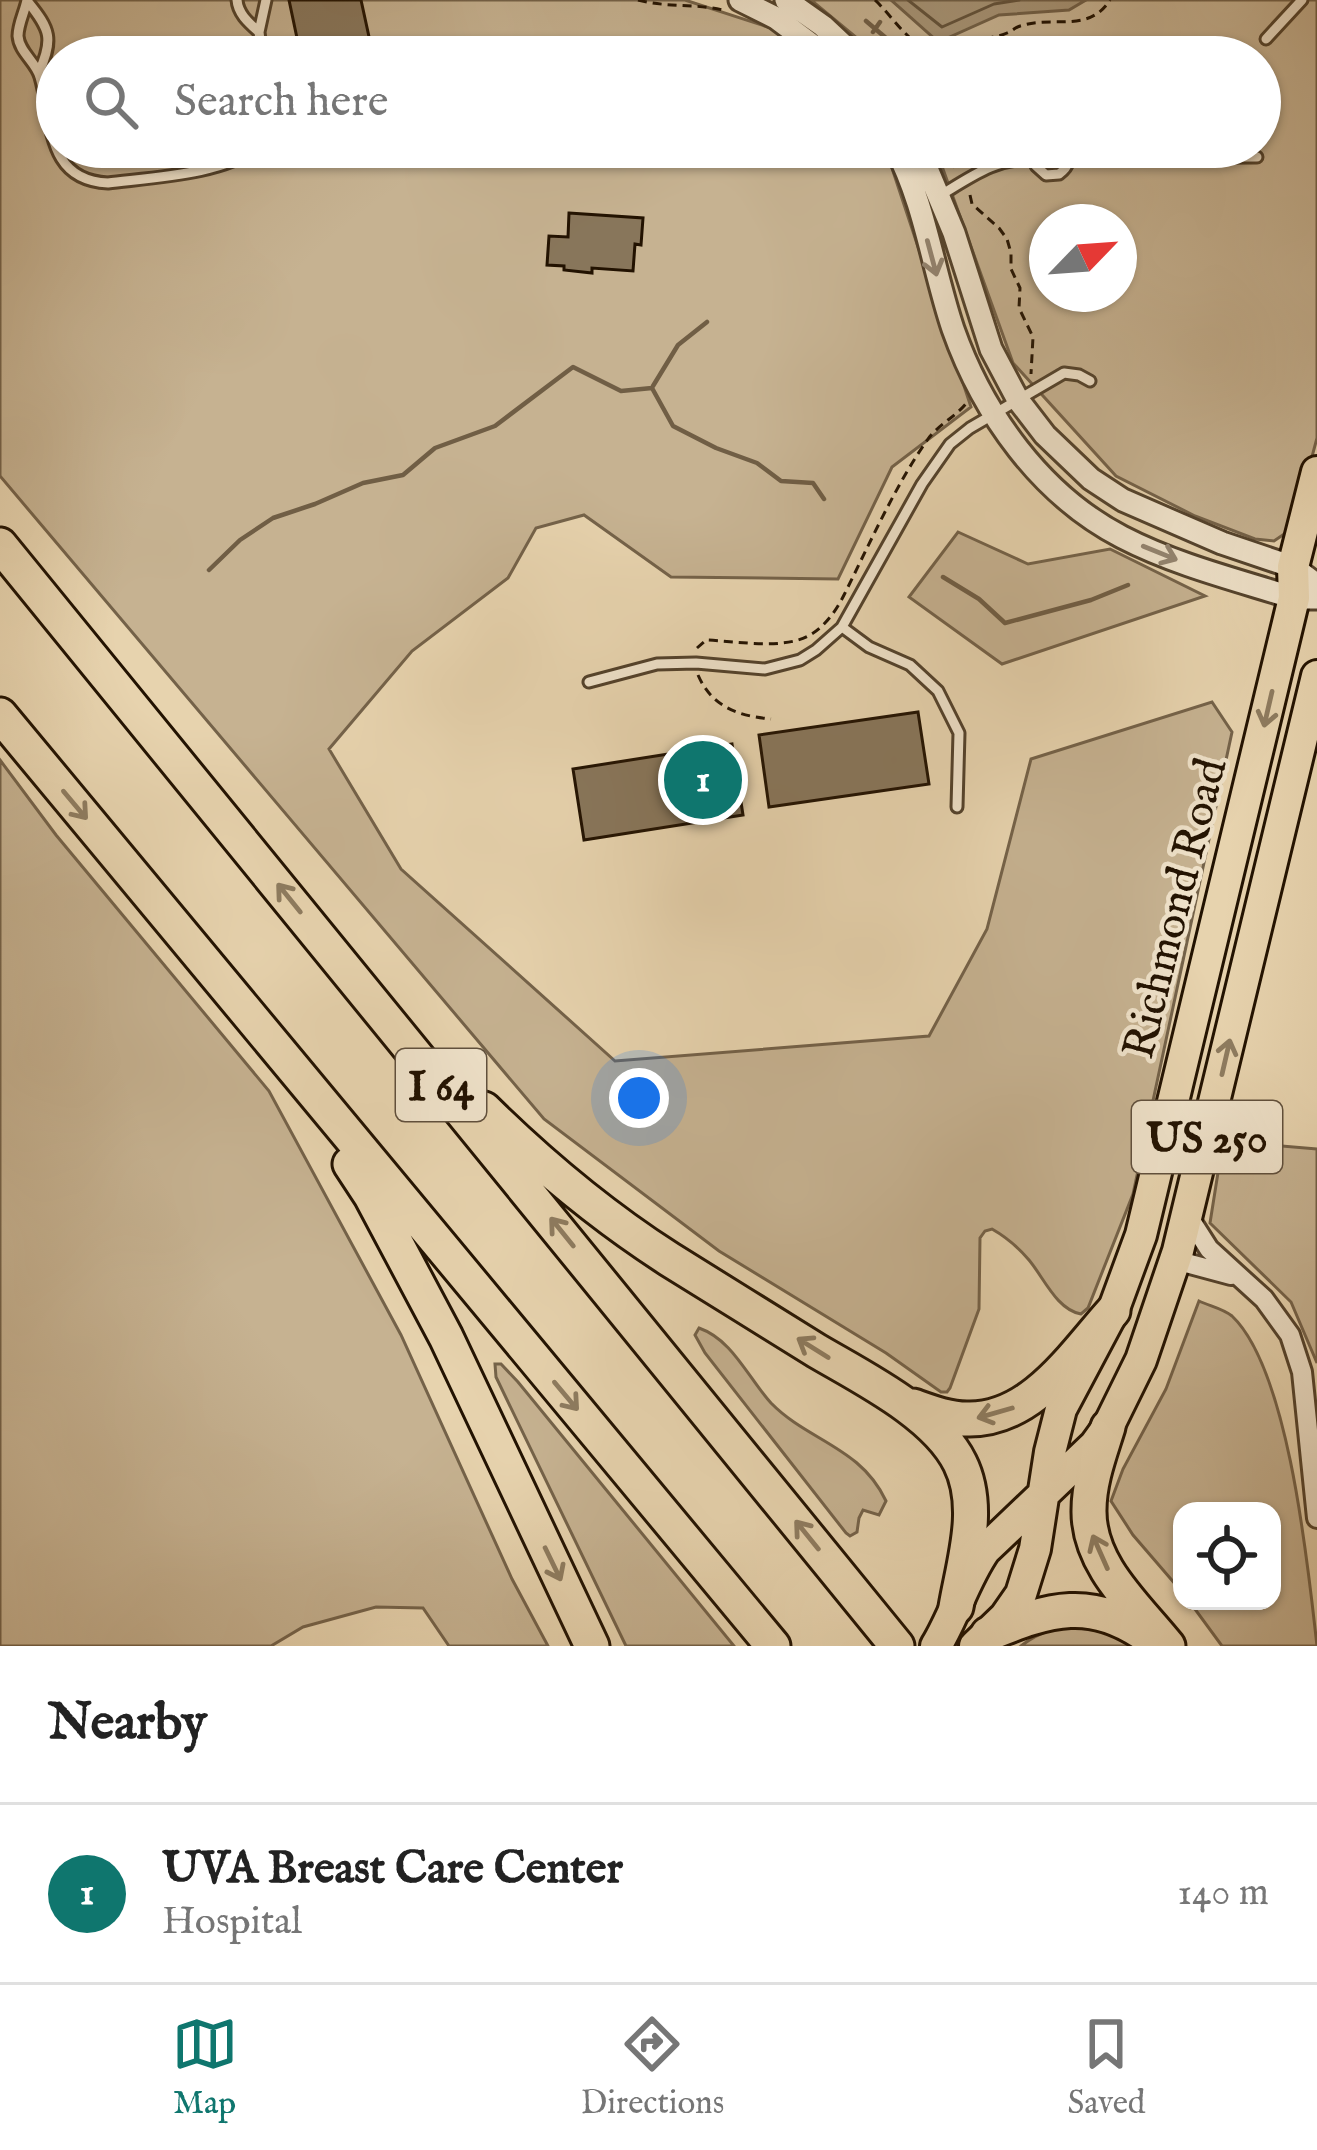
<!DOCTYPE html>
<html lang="en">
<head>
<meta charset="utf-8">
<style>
  :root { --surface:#fff; --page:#f2f2f2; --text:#222; --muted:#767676; --line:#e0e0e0; --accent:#0f766e }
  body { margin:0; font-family:"IM FELL English",serif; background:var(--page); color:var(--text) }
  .controls { position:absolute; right:36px; bottom:36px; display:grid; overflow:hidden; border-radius:24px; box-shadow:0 3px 9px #0004 }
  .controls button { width:108px; height:108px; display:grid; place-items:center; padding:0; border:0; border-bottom:3px solid var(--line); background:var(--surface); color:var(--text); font:60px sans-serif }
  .compass { position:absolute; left:1029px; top:204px; width:108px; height:108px; border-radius:50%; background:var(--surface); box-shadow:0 3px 9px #0004; rotate:65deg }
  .you { position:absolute; left:639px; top:1098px; width:42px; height:42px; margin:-30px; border:9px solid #fff; border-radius:50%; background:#1a73e8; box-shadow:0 0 0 18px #1a73e833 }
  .badge { display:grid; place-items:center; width:78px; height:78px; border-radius:50%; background:var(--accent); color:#fff; font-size:39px; font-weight:700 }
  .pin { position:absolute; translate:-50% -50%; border:6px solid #fff; box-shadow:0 3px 12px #0006 }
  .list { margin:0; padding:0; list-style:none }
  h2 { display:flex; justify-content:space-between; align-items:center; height:156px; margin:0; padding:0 48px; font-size:51px }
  h2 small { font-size:39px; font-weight:400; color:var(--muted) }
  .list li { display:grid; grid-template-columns:78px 1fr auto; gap:36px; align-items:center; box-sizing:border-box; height:180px; padding:0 48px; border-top:3px solid var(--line) }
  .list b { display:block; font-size:45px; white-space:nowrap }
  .list p { margin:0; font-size:39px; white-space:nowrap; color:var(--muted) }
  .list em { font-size:39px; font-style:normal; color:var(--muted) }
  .icon { flex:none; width:66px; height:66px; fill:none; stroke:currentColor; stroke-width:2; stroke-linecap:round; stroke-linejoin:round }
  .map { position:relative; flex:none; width:1317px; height:1646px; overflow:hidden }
  .search { position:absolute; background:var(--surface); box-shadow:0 3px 9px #0004; left:36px; right:36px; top:36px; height:132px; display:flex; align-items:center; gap:30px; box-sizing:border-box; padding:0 42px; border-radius:66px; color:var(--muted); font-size:45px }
  .sheet { height:336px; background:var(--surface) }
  nav { display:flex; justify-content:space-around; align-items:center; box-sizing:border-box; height:168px; border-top:3px solid var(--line); background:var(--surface); font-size:33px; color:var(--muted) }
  nav a { display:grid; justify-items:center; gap:6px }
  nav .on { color:var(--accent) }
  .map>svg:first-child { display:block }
  .green { fill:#c6b291; stroke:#746249; stroke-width:3; fill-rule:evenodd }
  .water { fill:#a49173; stroke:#705e45; stroke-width:3 }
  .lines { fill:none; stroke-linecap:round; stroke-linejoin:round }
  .shore { stroke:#63523a; stroke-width:3 }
  .stream { stroke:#705e45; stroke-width:4.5 }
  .building { fill:#88765b; stroke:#221201; stroke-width:3 }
  .service-casing { stroke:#53422c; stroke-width:15 }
  .minor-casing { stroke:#53422c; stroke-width:24 }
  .tertiary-casing { stroke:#53422c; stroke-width:27 }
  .trunk-casing { stroke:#221201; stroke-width:36 }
  .motorway-casing { stroke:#221201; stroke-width:39 }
  .path { stroke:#221201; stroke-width:3; stroke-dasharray:9 6; stroke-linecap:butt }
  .service { stroke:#efe2ca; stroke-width:9 }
  .minor { stroke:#efe2ca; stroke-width:18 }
  .tertiary { stroke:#efe2ca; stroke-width:21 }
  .trunk { stroke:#e7d3ae; stroke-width:30 }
  .motorway { stroke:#e7d3ae; stroke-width:33 }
  .oneway { stroke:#938470 }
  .oneway2 { stroke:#8e7c60 }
  .labels { text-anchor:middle; stroke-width:9; stroke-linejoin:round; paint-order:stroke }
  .shield { fill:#efe2ca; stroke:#60503d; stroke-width:3 }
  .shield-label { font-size:42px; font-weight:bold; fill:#221201 }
  .street-label { font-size:45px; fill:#221201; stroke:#efe2ca }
</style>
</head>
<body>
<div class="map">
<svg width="1317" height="1646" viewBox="0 0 1317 1646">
  <rect width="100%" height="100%" fill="#e7d3ae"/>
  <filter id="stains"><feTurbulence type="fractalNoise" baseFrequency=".00167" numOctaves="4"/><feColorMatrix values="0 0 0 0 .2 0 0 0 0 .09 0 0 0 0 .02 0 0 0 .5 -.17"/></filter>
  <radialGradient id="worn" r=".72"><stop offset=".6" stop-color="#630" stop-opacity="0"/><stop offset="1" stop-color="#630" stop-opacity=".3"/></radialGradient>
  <!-- green -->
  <path class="green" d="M0,0H685L774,29L812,57H57V147H885L971,407L892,467L838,579L671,577L584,515L536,528L508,578L412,651L329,749L401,869L615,1061L929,1036L987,929L1031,759L1212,702L1232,732L1133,1194L1088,1308L1081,1314C1057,1310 1044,1278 1029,1260C1018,1247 1006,1237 992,1229L985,1231L980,1238L979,1309L950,1388L947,1392H941L886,1353L719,1251L544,1119L0,476Z
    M811,0H1317V438L1293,528L1274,541L1255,539L1195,516L1116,476L1013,363L935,147H1260V57H873L857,38ZM1047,222H1119V294H1047Z
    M958,532L1028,564L1110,549L1205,596L1002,664L909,597Z
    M0,760L56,835L269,1091L401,1335L512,1579L548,1646H449L423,1608L376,1607L303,1627L271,1646H0Z
    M1223,1141L1317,1149V1363L1291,1302L1210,1223Z
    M1199,1301C1210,1306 1224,1309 1232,1316C1289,1370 1308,1567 1317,1646H1222L1189,1601H1272V1511H1182V1592L1133,1535L1111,1501L1123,1469L1166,1389Z
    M699,1328C733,1340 748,1378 771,1403C808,1441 861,1447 886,1501L879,1515L863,1510L859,1518L857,1532L850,1536L846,1533L705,1353L695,1335Z
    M495,1364H501L518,1382L734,1646H626L496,1377Z
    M1083,1625L1113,1630L1135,1646H1021C1040,1631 1059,1626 1083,1625Z"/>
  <!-- water -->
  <path class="water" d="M891,0H1086L1069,10L999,15L943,40L935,39Z"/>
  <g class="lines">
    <!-- shore -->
    <path class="shore" d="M908,0L942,27L994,4L1019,0"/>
    <!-- stream -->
    <path class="stream" d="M866,21L886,38L900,57
      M873,32L880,22
      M653,386L678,345L707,322
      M209,570L240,540L273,518L315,504L363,483L403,475L435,448L495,426L573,367L621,391L652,388L673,426L716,448L757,463L781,481L813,483L824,499
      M943,577L979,599L1005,623L1091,600L1128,585"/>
  </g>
  <!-- building -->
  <path class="building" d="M289,0H361L371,46L360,49L362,57H301Z
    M569,213L643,218L641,245L635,244L633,271L592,268V273L564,270V266L547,265L549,236L568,237Z
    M918,712L929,784L769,807L759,735Z
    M732,744L743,815L584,840L573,769Z"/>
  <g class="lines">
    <defs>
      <path id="service" d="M27,0C25,11 18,24 18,36C19,52 36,62 40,77C53,121 45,180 108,183C146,178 230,174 255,147
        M237,0C238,14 249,23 259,32
        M28,2C50,29 54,39 39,72
        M1266,39L1302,0
        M262,57L259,32L266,0
        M1069,158L1257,157
        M1035,159L1036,166L1046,175L1059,174C1069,167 1072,157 1064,147
        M941,195C972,176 998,157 1035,159
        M842,627L869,647L910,665L938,691L959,733L957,807
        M589,682L657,664L696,663L765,669L800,660L816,650L842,627L922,484L950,444L970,428L1064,373L1079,375L1090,381"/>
      <path id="minor" d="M1188,1216L1209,1249L1264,1299L1290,1335L1302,1372L1317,1518
        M1175,1260L1231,1275"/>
      <path id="tertiary" d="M740,0L776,18L828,57
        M786,0L823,26L856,57
        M895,147C925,203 933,270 953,329C983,414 1041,495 1122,537C1176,565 1237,580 1294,598H1317
        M918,147L954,233L991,349L1018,400L1045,435L1091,479L1123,500L1222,543L1293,567L1317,585"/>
      <path id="trunk" d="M936,1646C955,1615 964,1580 985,1550L1095,1445L1108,1427L1141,1360L1178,1251L1317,676
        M975,1646L1005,1617L1021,1594L1035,1549L1050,1452L1061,1409L1113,1311L1141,1235L1294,598L1293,567L1317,472"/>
      <path id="motorway" d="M0,545L897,1646
        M0,715L773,1646
        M484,1109C540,1164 602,1216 669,1259C718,1290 768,1320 817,1351C863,1378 936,1414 960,1463C982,1507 964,1561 956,1607
        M350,1164L371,1196L446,1337L592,1646
        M913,1406C930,1412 948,1419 967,1419C1032,1421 1074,1354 1113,1311
        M1108,1427C1100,1453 1089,1481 1089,1510C1088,1565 1136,1606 1168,1646
        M988,1634C1049,1609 1092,1595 1150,1638"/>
    </defs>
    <!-- service casing -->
    <use href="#service" class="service-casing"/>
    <!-- minor casing -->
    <use href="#minor" class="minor-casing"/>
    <!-- tertiary casing -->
    <use href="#tertiary" class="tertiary-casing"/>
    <!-- trunk casing -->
    <use href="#trunk" class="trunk-casing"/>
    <!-- motorway casing -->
    <use href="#motorway" class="motorway-casing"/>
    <!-- path -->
    <path class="path" d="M638,0C667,8 698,3 727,11
      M875,0C894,18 912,49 938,54C959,59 963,49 980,41C988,37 999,37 1007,33C1016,29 1014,27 1024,25C1054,16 1089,33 1110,0
      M942,147L957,171
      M970,195L972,204L999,228L1007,239L1011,253V269L1020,288L1019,308L1033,337L1031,374
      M697,648L706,640C735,641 782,650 808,636C824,628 836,611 844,595C869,545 896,484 928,439C939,424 957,416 968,401
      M698,675C712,707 738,716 771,719"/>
    <!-- service -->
    <use href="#service" class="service"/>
    <!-- minor -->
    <use href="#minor" class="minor"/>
    <!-- tertiary -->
    <use href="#tertiary" class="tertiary"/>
    <!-- trunk -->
    <use href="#trunk" class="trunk"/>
    <!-- motorway -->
    <use href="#motorway" class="motorway"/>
  </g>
  <!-- one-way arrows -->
  <defs><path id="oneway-shaft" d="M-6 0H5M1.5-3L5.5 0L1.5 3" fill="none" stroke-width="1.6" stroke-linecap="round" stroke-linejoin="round" transform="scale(3)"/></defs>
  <g class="oneway">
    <use href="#oneway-shaft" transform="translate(932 258) rotate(75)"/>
    <use href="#oneway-shaft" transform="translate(1160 553) rotate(22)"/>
  </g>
  <g class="oneway2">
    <use href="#oneway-shaft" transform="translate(1268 709) rotate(103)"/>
    <use href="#oneway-shaft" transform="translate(75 805) rotate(50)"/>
    <use href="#oneway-shaft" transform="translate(289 898) rotate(-129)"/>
    <use href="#oneway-shaft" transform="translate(1226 1057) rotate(-77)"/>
    <use href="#oneway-shaft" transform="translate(562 1232) rotate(-129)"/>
    <use href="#oneway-shaft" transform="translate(813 1348) rotate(-148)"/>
    <use href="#oneway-shaft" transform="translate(566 1396) rotate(50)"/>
    <use href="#oneway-shaft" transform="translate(995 1413) rotate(164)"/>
    <use href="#oneway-shaft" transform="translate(807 1535) rotate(-129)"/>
    <use href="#oneway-shaft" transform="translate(1100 1552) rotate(-114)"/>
    <use href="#oneway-shaft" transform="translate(553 1564) rotate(64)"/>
  </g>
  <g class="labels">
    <!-- shield labels -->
    <g class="shield">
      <rect x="396" y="1049" width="90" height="72" rx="9"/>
      <rect x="1132" y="1101" width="150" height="72" rx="9"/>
    </g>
    <g class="shield-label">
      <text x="441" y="1100">I 64</text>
      <text x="1207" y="1152">US 250</text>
    </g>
    <!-- street labels -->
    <g class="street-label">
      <text transform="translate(1173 908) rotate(-76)" y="16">Richmond Road</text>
    </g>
  </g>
  <rect width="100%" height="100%" filter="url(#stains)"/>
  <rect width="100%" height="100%" fill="url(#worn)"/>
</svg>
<div class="controls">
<button><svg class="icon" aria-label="locate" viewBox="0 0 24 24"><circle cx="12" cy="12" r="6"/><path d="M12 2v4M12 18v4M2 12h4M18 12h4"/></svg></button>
</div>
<svg class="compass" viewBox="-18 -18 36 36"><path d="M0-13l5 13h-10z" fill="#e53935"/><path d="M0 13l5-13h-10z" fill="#767676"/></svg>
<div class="you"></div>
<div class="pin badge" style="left:703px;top:780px">1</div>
<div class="search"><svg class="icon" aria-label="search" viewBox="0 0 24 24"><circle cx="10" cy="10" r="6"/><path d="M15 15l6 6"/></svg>Search here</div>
</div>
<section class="sheet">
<h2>Nearby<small></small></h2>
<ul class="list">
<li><span class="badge">1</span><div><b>UVA Breast Care Center</b><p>Hospital</p></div><em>140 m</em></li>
</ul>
</section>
<nav>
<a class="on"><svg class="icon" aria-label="map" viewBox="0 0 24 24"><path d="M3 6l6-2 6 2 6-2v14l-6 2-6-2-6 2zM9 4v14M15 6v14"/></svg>Map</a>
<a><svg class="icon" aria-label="directions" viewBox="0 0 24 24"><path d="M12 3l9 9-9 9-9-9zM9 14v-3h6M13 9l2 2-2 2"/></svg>Directions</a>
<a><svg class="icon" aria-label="saved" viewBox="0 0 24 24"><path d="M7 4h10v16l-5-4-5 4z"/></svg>Saved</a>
</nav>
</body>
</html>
